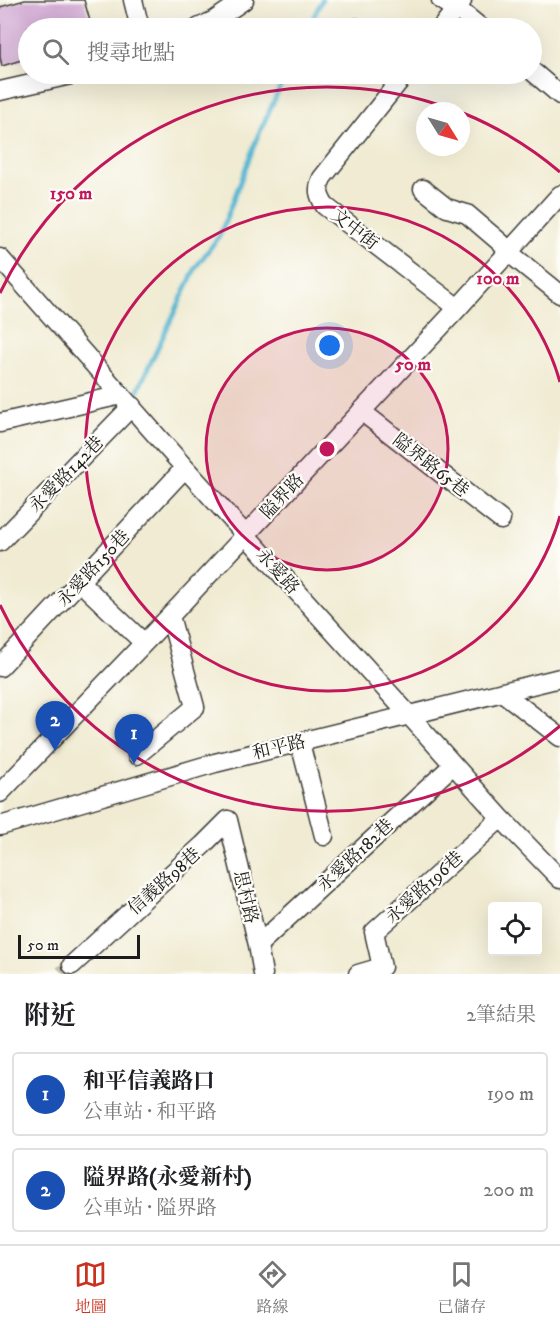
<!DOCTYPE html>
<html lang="zh-TW">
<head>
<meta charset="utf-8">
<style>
  :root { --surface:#fff; --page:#f2f2f2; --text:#202124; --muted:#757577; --line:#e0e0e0; --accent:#c8321e }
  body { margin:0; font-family:"IM FELL DW Pica","Noto Serif TC",serif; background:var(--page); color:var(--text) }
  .controls { position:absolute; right:18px; bottom:18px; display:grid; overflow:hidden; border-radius:6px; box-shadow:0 6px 24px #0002 }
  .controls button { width:54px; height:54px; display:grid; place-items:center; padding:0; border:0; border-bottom:2px solid var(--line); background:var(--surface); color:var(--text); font:30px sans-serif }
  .compass { position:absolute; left:416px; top:102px; width:54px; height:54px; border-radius:50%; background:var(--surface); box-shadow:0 6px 24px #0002; rotate:127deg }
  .scale { position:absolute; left:18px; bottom:15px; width:122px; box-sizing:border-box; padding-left:6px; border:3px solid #1c1c1c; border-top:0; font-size:16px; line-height:21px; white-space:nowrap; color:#1c1c1c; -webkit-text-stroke:4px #fdfcf7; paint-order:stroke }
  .you { position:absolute; left:330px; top:346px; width:21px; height:21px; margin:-15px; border:4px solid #fff; border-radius:50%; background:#1a73e8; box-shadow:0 0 0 9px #1a73e833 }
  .badge { display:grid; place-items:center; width:39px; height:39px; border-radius:50%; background:var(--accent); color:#fff; font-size:20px; font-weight:700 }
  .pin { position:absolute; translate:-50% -50px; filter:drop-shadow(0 2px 3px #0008) }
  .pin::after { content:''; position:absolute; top:32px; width:21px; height:18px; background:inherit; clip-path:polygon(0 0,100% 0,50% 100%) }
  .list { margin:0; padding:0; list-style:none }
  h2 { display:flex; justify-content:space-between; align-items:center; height:78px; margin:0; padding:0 24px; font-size:26px }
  h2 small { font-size:20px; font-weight:400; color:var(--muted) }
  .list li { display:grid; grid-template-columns:39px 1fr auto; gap:18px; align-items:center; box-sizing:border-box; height:84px; margin:0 12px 12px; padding:0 12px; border:2px solid var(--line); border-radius:6px }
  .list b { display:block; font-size:22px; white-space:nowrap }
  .list p { margin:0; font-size:20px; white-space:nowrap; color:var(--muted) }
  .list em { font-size:20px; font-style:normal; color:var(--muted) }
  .icon { flex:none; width:33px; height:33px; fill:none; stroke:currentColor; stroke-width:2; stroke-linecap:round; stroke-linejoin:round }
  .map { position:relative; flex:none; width:560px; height:974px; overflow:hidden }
  .search { position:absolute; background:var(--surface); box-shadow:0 6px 24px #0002; left:18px; right:18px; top:18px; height:66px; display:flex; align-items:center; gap:15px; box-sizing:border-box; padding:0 21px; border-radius:33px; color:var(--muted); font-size:22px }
  .sheet { height:270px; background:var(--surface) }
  nav { display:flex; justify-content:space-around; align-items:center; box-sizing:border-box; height:84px; border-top:2px solid var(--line); background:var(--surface); font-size:16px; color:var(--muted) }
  nav a { display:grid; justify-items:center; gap:3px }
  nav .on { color:var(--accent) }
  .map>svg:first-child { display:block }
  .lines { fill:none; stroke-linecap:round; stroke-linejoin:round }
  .stream { stroke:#54b6d2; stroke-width:4.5 }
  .building { fill:#cca0cf }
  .minor-tunnel { stroke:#c6c2ae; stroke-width:18; stroke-dasharray:18 9; stroke-linecap:butt }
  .minor-casing { stroke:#3c3b37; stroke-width:21 }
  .minor { stroke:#fff; stroke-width:18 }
  .ring { fill:none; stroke:#c2185b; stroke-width:3 }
  .labels { text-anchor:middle; stroke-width:4.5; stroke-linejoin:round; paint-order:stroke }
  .street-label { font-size:18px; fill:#1c1c1c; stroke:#fdfcf7 }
  .centre { fill:#c2185b; stroke:#fdfcf7; stroke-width:3 }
  .ring-label { font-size:18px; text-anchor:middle; font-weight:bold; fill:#c2185b; stroke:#fdfcf7; stroke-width:4.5; stroke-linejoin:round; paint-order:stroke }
</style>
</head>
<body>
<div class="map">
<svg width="560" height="974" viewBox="0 0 560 974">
  <rect width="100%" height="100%" fill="#fdfcf7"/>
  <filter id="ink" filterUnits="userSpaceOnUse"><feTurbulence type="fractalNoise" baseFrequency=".0167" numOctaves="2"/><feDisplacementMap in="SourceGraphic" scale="12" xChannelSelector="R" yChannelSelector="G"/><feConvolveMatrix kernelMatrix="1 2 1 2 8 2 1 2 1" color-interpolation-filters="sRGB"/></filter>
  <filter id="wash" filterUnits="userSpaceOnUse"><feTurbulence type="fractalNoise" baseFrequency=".008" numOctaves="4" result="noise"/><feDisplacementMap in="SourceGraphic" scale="24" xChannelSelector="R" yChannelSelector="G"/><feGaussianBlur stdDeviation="1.35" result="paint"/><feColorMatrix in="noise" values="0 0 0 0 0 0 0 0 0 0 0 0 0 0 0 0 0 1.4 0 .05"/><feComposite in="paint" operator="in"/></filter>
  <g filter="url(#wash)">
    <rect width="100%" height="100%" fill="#f0ebd2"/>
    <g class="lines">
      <!-- stream -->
      <path class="stream" d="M308,28L322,0
        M135,396L196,267L220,235L257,138L286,74"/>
    </g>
    <g id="blocks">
      <!-- building -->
      <path class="building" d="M25,0H84L92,28H28V58L2,66L0,57V7Z"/>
    </g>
  </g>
  <g filter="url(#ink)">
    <use href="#blocks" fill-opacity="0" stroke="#3c3b37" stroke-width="1.5"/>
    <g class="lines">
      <!-- minor-tunnel -->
      <path class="minor-tunnel" d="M63,974L72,965"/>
      <defs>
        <path id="minor" d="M133,0L140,28
          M441,0L465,15L481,28
          M198,28L215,20L244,0
          M356,28H357
          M441,28L462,1
          M532,71L560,95
          M405,74L322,178C317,189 318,195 325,206L458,308
          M0,91L75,74
          M423,189L447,208L467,214L501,243L508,252L560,294
          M0,258L185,468L409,715L501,818L560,879
          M361,411L501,520
          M0,423L121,395
          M0,542L132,406
          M80,582L144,643
          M0,667L185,468
          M502,692L560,737
          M300,743L324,836
          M137,755L195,707L170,616
          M0,793L170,616L458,308L560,195
          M228,820L258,945L263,974
          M0,826L215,763L560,678
          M258,945L453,765
          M72,965L203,845L228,820
          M358,974L382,967L374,932L501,818"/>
      </defs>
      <!-- minor casing -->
      <use href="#minor" class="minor-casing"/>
      <!-- minor -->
      <use href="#minor" class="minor"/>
    </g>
  </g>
  <!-- distance rings -->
  <circle cx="327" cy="449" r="121" fill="#c2185b" fill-opacity=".12"/>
  <g class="ring">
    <circle cx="327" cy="449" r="121"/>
    <path d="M560 516A242 242 0 1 1 560 382"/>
    <path d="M560 726A362 362 0 0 1 0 605M0 293A362 362 0 0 1 454 110M463 113A362 362 0 0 1 560 172"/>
  </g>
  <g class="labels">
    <!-- street labels -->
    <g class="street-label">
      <text transform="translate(355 229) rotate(38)" y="6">文中街</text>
      <text transform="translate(431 465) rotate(38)" y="6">隘界路65巷</text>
      <text transform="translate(66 474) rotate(-46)" y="6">永愛路142巷</text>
      <text transform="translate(282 496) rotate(-47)" y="6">隘界路</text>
      <text transform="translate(93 568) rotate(-47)" y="6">永愛路150巷</text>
      <text transform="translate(278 571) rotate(48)" y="6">永愛路</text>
      <text transform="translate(279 747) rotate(-13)" y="6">和平路</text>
      <text transform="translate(355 855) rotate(-43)" y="6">永愛路182巷</text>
      <text transform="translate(164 881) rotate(-42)" y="6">信義路98巷</text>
      <text transform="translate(424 887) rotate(-42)" y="6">永愛路196巷</text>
      <text transform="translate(246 897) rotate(77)" y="6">思村路</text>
    </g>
  </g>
  <circle cx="327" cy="449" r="9" class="centre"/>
  <g class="ring-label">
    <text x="71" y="199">150 m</text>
    <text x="498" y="284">100 m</text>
    <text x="413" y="370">50 m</text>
  </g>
</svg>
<div class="controls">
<button><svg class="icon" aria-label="locate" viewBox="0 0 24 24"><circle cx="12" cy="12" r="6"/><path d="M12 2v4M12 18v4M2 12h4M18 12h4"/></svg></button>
</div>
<svg class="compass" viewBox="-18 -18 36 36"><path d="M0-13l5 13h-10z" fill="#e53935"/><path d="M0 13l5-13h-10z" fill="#757577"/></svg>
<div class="scale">50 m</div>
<div class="you"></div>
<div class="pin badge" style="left:134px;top:764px;background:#1a4fb4">1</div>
<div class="pin badge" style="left:55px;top:751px;background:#1a4fb4">2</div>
<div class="search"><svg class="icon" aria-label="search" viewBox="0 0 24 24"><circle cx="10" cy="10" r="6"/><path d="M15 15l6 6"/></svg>搜尋地點</div>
</div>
<section class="sheet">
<h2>附近<small>2筆結果</small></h2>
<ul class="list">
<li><span class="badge" style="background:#1a4fb4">1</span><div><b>和平信義路口</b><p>公車站 · 和平路</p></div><em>190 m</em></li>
<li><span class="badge" style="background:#1a4fb4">2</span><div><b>隘界路(永愛新村)</b><p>公車站 · 隘界路</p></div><em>200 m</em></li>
</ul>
</section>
<nav>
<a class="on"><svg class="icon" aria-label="map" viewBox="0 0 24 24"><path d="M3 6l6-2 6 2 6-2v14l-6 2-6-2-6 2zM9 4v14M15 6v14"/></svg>地圖</a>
<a><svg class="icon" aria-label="directions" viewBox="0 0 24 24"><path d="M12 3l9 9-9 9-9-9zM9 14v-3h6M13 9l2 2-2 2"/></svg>路線</a>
<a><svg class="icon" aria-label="saved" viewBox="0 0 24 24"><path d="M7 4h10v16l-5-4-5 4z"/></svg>已儲存</a>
</nav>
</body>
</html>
